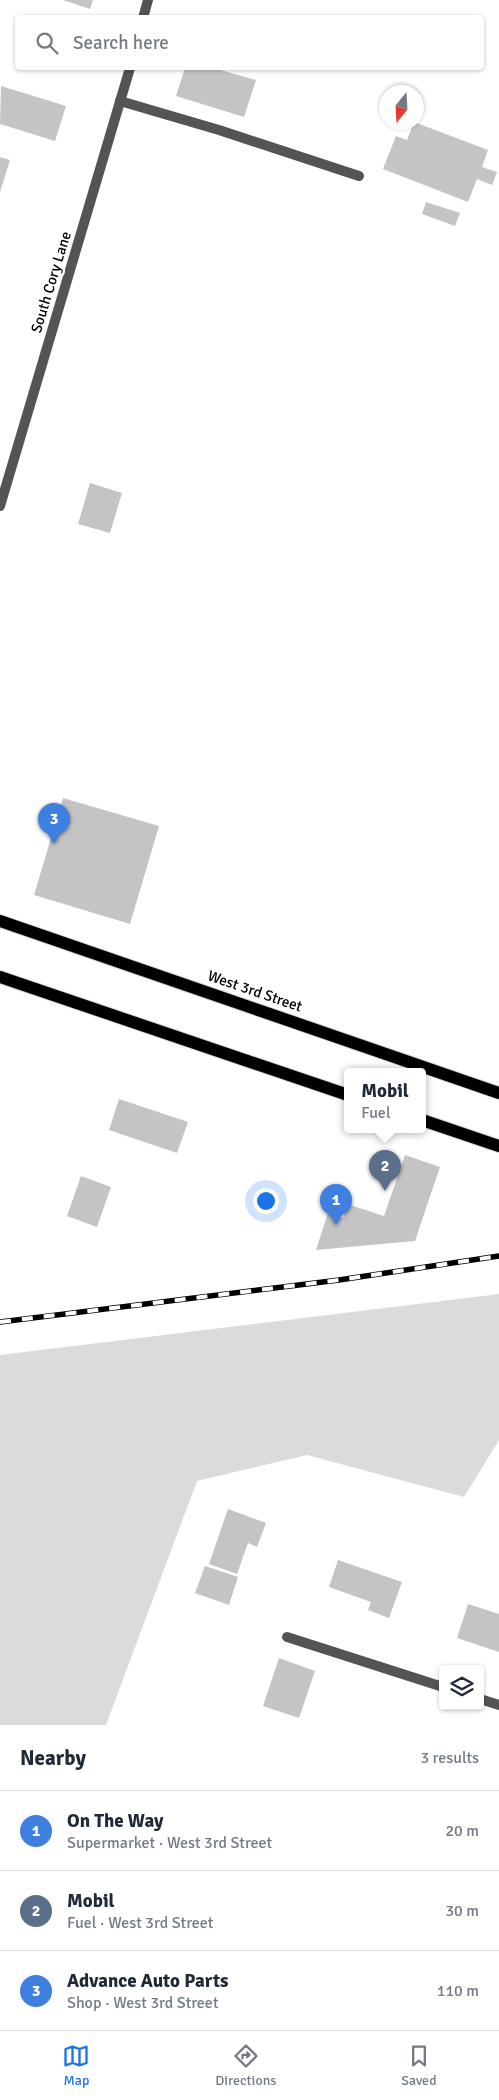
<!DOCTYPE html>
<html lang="en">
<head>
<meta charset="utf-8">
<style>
  :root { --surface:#fff; --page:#f6f6f7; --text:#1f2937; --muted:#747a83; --line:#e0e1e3; --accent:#1a73e8 }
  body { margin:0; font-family:Signika,sans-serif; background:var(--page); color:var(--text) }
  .controls { position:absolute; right:15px; bottom:15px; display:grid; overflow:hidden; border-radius:5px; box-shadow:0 1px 4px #0004 }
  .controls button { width:45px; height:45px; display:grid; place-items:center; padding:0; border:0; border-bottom:1px solid var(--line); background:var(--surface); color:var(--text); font:25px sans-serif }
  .compass { position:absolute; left:379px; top:85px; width:45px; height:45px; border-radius:50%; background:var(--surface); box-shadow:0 1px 4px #0004; rotate:198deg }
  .you { position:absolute; left:265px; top:1200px; width:18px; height:18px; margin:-12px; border:4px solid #fff; border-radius:50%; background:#1a73e8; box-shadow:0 0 0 8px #1a73e833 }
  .badge { display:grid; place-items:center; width:32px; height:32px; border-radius:50%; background:var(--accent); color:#fff; font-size:16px; font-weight:700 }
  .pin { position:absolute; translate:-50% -41px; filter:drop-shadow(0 1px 2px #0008) }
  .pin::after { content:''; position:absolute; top:26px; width:18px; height:15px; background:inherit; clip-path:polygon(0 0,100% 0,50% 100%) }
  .popup { position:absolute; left:344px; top:1068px; width:82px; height:65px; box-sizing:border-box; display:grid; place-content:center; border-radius:5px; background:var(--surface); filter:drop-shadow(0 1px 4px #0005); font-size:16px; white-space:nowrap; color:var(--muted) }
  .popup b { font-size:19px; color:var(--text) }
  .popup::after { content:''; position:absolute; left:50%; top:100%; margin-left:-10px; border:10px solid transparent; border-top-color:var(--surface) }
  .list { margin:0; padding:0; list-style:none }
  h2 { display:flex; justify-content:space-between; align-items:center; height:65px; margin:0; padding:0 20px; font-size:21px }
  h2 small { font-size:16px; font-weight:400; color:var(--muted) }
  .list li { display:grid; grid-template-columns:32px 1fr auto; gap:15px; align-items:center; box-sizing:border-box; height:80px; padding:0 20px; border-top:1px solid var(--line) }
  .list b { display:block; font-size:19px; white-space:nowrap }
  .list p { margin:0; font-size:16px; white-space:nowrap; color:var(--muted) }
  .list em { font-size:16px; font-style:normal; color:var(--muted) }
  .icon { flex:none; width:28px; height:28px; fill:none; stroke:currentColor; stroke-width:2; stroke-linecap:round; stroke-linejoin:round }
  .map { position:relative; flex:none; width:499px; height:1725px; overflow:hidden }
  .search { position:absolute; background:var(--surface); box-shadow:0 1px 4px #0004; left:15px; right:15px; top:15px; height:55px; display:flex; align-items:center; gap:12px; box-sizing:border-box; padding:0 18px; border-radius:5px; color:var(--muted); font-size:19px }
  .sheet { height:305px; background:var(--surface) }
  nav { display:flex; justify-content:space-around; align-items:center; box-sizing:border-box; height:70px; border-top:1px solid var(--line); background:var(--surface); font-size:14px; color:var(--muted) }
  nav a { display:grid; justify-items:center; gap:2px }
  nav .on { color:var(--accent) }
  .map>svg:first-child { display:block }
  .green { fill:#dbdbdb }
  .building { fill:#c4c4c4 }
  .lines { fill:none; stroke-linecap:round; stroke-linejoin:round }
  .primary-casing { stroke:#dbdbdb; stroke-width:14 }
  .lane { stroke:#545454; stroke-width:10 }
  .street { stroke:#545454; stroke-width:10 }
  .primary { stroke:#000; stroke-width:12 }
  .rail-casing { stroke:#000; stroke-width:5.5 }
  .rail { stroke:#fff; stroke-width:4; stroke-dasharray:11; stroke-linecap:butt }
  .labels { text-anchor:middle; stroke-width:4.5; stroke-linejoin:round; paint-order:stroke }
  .street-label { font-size:15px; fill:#000; stroke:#fff }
</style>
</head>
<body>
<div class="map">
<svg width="499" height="1725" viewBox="0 0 499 1725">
  <rect width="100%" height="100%" fill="#fff"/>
  <!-- green -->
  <path class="green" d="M499,1294V1440L464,1497L307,1455L197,1481L106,1725H0V1355Z"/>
  <!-- building -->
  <path class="building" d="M63,0H93L90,9Z
    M185,68H213L256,80L244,117L176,96Z
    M1,86L66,106L55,141L0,124Z
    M414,122L488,150L482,167L497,172L492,185L477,179L468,202L383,169L396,136L407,140Z
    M0,157L10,160L0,192Z
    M426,202L460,213L455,226L422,214Z
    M90,483L122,493L110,533L78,524Z
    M63,798L159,826L130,924L34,895Z
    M119,1099L188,1122L177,1153L109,1130Z
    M405,1155L440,1167L415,1241L316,1250L328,1213L343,1218L347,1204L384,1216Z
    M81,1176L111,1187L97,1227L67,1216Z
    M228,1509L266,1523L257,1547L248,1543L237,1574L209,1564Z
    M338,1560L402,1582L389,1618L368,1610L371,1602L329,1587Z
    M205,1566L238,1577L229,1605L195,1593Z
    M468,1604L499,1614V1652L457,1638Z
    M279,1658L315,1671L299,1718L263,1706Z"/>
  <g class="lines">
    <defs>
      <path id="primary" d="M0,921L499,1093
        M0,977L348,1095
        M422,1120L499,1146"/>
    </defs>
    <!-- primary casing -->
    <use href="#primary" class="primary-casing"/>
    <!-- lane -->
    <path class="lane" d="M120,101L219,130L359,176"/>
    <!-- street -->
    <path class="street" d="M143,18L148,0
      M0,506L130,68
      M287,1637L443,1687
      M480,1699L499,1705"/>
    <!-- primary -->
    <use href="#primary" class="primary"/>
    <defs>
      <path id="rail" d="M0,1322L339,1280L499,1256"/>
    </defs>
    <!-- rail casing -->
    <use href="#rail" class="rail-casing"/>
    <!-- rail -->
    <use href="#rail" class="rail"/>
  </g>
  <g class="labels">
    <!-- street labels -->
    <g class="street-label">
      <text transform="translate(51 282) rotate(-73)" y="5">South Cory Lane</text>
      <text transform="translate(255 991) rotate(19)" y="5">West 3rd Street</text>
    </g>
  </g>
</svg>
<div class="controls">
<button><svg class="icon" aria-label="layers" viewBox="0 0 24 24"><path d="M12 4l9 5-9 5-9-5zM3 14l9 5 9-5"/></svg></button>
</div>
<svg class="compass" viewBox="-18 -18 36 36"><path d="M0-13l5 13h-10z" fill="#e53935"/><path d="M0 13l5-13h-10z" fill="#747a83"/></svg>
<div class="you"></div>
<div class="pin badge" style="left:336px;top:1225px;background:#3f7fe0">1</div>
<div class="pin badge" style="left:385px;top:1191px;background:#5c6f8a">2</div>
<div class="popup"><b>Mobil</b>Fuel</div>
<div class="pin badge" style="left:54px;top:844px;background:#3f7fe0">3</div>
<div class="search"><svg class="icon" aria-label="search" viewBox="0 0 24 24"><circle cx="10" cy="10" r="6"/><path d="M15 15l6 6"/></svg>Search here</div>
</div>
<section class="sheet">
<h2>Nearby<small>3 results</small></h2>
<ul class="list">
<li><span class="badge" style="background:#3f7fe0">1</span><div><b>On The Way</b><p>Supermarket · West 3rd Street</p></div><em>20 m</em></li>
<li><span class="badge" style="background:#5c6f8a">2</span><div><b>Mobil</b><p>Fuel · West 3rd Street</p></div><em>30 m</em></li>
<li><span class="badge" style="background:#3f7fe0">3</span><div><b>Advance Auto Parts</b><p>Shop · West 3rd Street</p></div><em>110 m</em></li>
</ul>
</section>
<nav>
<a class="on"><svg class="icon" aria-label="map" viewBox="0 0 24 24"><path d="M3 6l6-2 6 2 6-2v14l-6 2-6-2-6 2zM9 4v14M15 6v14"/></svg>Map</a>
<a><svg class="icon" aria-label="directions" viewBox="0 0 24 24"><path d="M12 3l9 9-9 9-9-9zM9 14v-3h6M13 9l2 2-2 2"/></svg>Directions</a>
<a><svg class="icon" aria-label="saved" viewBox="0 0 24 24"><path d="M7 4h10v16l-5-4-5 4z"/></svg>Saved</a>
</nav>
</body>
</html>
